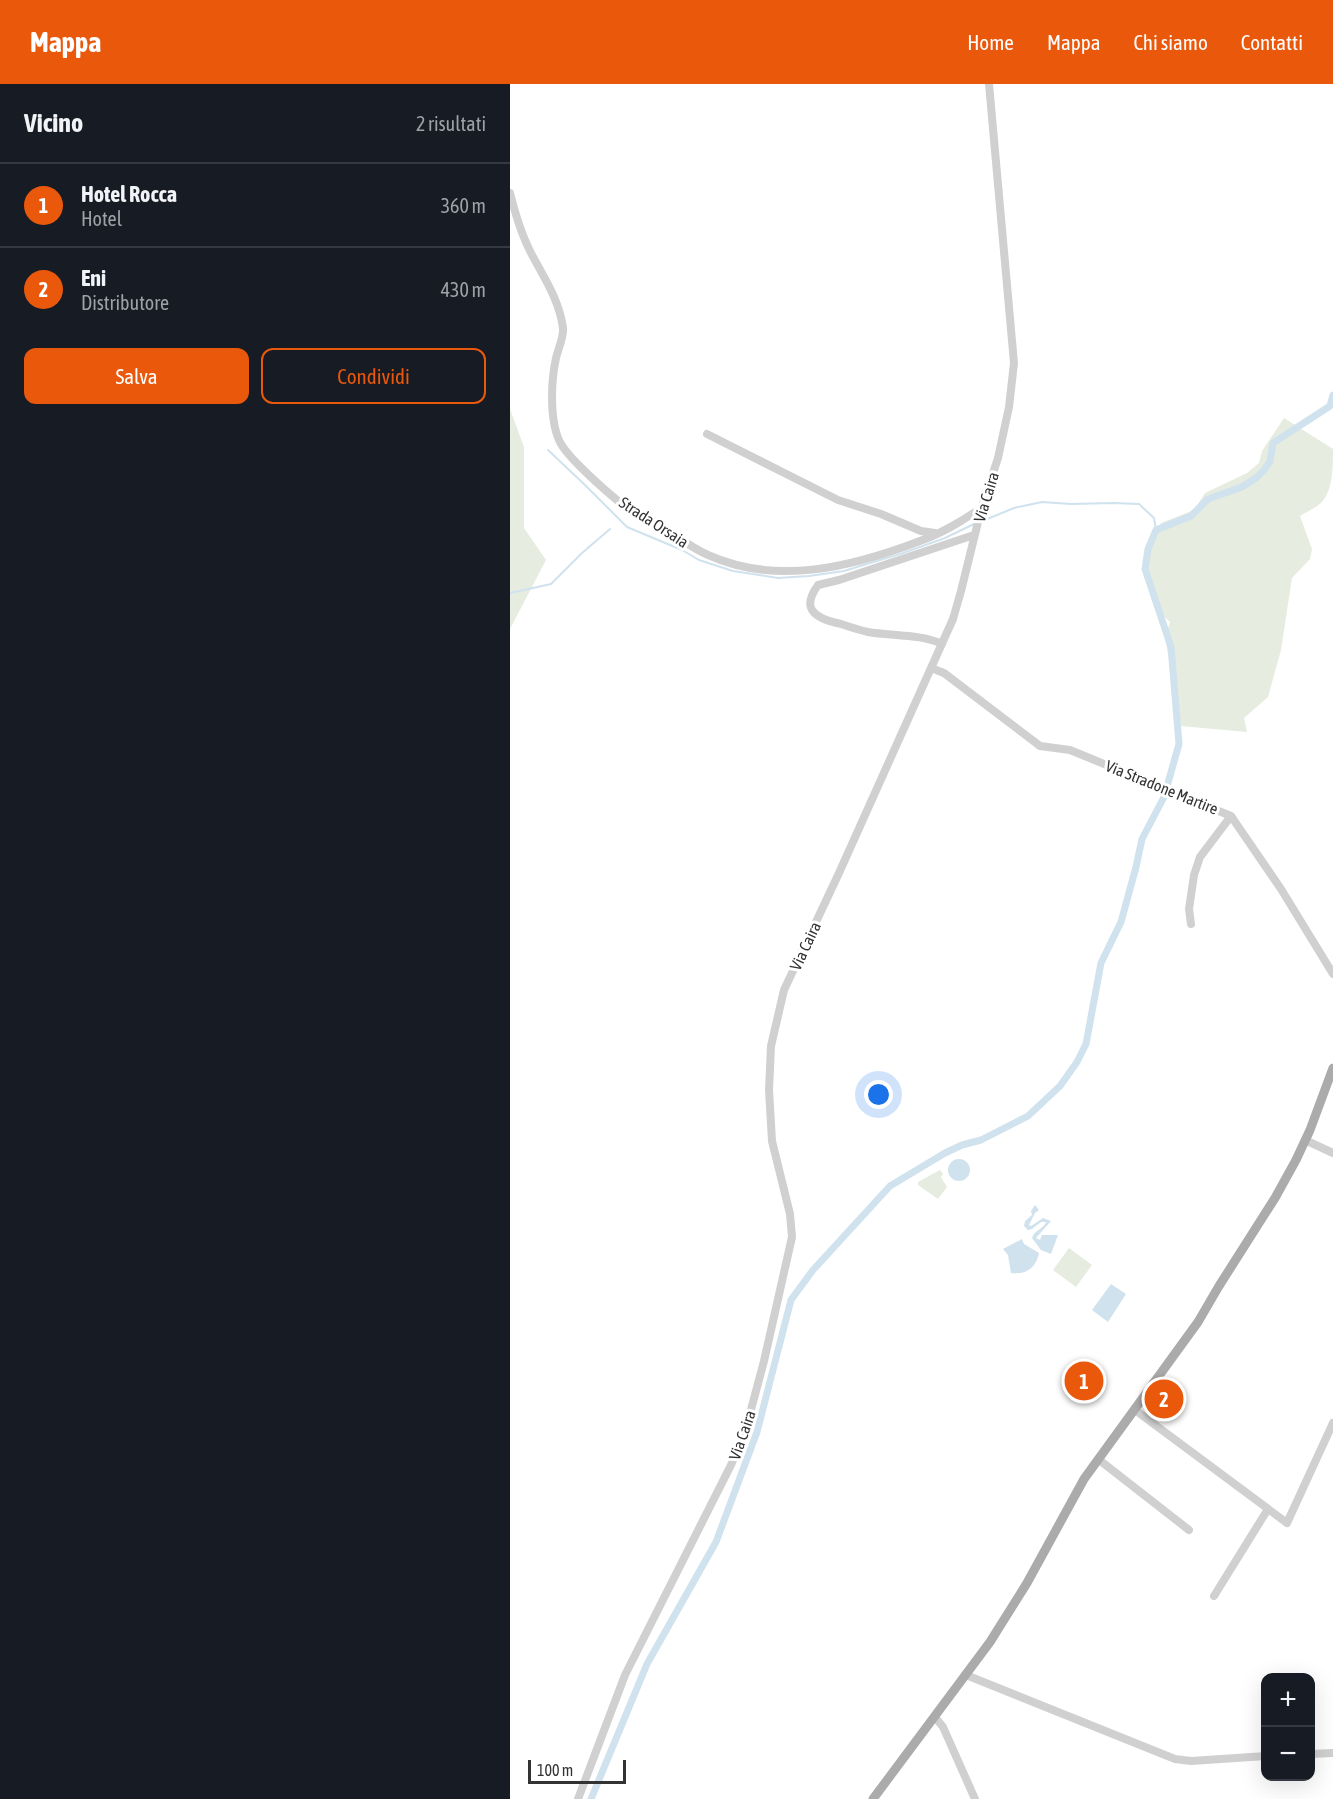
<!DOCTYPE html>
<html lang="it">
<head>
<meta charset="utf-8">
<style>
  :root { --surface:#171b24; --page:#20242c; --text:#f1f3f6; --muted:#9ea1a6; --line:#363941; --accent:#ea580c }
  body { margin:0; font-family:"Asap Condensed",sans-serif; background:var(--page); color:var(--text) }
  .controls { position:absolute; right:18px; bottom:18px; display:grid; overflow:hidden; border-radius:12px; box-shadow:0 6px 24px #0002 }
  .controls button { width:54px; height:54px; display:grid; place-items:center; padding:0; border:0; border-bottom:2px solid var(--line); background:var(--surface); color:var(--text); font:30px sans-serif }
  .scale { position:absolute; left:18px; bottom:15px; width:98px; box-sizing:border-box; padding-left:6px; border:3px solid #333; border-top:0; font-size:16px; line-height:21px; white-space:nowrap; color:#333; -webkit-text-stroke:4px #fff; paint-order:stroke }
  .you { position:absolute; left:369px; top:1011px; width:21px; height:21px; margin:-15px; border:4px solid #fff; border-radius:50%; background:#1a73e8; box-shadow:0 0 0 9px #1a73e833 }
  .badge { display:grid; place-items:center; width:39px; height:39px; border-radius:50%; background:var(--accent); color:#fff; font-size:20px; font-weight:700 }
  .pin { position:absolute; translate:-50% -50%; border:3px solid #fff; box-shadow:0 2px 6px #0006 }
  .list { margin:0; padding:0; list-style:none }
  h2 { display:flex; justify-content:space-between; align-items:center; height:78px; margin:0; padding:0 24px; font-size:26px }
  h2 small { font-size:20px; font-weight:400; color:var(--muted) }
  .list li { display:grid; grid-template-columns:39px 1fr auto; gap:18px; align-items:center; box-sizing:border-box; height:84px; padding:0 24px; border-top:2px solid var(--line) }
  .list b { display:block; font-size:22px; white-space:nowrap }
  .list p { margin:0; font-size:20px; white-space:nowrap; color:var(--muted) }
  .list em { font-size:20px; font-style:normal; color:var(--muted) }
  .actions { display:flex; gap:12px; padding:18px 24px }
  .actions a { flex:1; padding:14px 0; border:2px solid var(--accent); border-radius:12px; text-align:center; font-size:21px; color:var(--accent) }
  .actions .main { background:var(--accent); color:#fff }
  .map { position:relative; flex:none; width:823px; height:1715px; overflow:hidden }
  header { display:flex; align-items:center; gap:36px; box-sizing:border-box; height:84px; padding:0 30px; background:var(--accent); color:#fff }
  header strong { font-size:28px }
  nav { display:flex; gap:33px; margin-inline-start:auto; font-size:21px }
  main { display:flex }
  aside { flex:1; background:var(--surface) }
  .map>svg:first-child { display:block }
  .green { fill:#e6ecdf }
  .water { fill:#cfe2ee }
  .lines { fill:none; stroke-linecap:round; stroke-linejoin:round }
  .stream { stroke:#cfe2ee; stroke-width:2 }
  .canal { stroke:#cfe2ee; stroke-width:7 }
  .minor { stroke:#d0d0d0; stroke-width:8 }
  .major { stroke:#ababab; stroke-width:9 }
  .labels { text-anchor:middle; stroke-width:6; stroke-linejoin:round; paint-order:stroke }
  .street-label { font-size:16px; fill:#333; stroke:#fff }
</style>
</head>
<body>
<header>
<strong>Mappa</strong>
<nav><a>Home</a><a>Mappa</a><a>Chi siamo</a><a>Contatti</a></nav>
</header>
<main>
<aside>
<h2>Vicino<small>2 risultati</small></h2>
<ul class="list">
<li><span class="badge">1</span><div><b>Hotel Rocca</b><p>Hotel</p></div><em>360 m</em></li>
<li><span class="badge">2</span><div><b>Eni</b><p>Distributore</p></div><em>430 m</em></li>
</ul>
<div class="actions"><a class="main">Salva</a><a>Condividi</a></div>
</aside>
<div class="map">
<svg width="823" height="1715" viewBox="0 0 823 1715">
  <rect width="100%" height="100%" fill="#fff"/>
  <!-- green -->
  <path class="green" d="M0,325L14,363V444L36,476L0,545Z
    M774,334L823,365C823,383 823,407 811,419C805,424 797,428 790,432L802,465L800,475L782,494L771,566L758,613L734,634L737,648L671,642L655,553L660,538L644,523L636,477L651,439L684,426L695,409L737,389L749,379L752,367Z
    M430,1086L433,1090L431,1093L437,1103L428,1115L408,1101V1098Z
    M559,1164L582,1181L566,1203L543,1186Z"/>
  <!-- water -->
  <path class="water" d="M438 1086a11 11 0 1 1 22 0a11 11 0 1 1-22 0Z
    M525,1121L529,1126L525,1129L519,1141L521,1142L533,1134L541,1137L526,1154L530,1156L532,1151H548L541,1170L531,1166L522,1154C524,1146 534,1145 536,1138H531L522,1145L518,1146L514,1142L515,1137L522,1131L521,1127Z
    M512,1155L514,1160L529,1169C526,1184 516,1191 501,1189L498,1171L493,1165Z
    M601,1200L616,1210L598,1238L582,1226Z"/>
  <g class="lines">
    <!-- stream -->
    <path class="stream" d="M38,366L75,401L117,443L172,466L189,476L223,487L268,494L299,492L334,487L393,469L435,454L464,440
      M470,438L504,424L532,418L561,420L604,419L629,420L644,434L646,446
      M0,509L41,500L72,469L100,445"/>
    <!-- canal -->
    <path class="canal" d="M81,1715L137,1580L206,1458L247,1348L281,1216L303,1186L380,1102L435,1069L452,1061L471,1056L518,1032L550,1002L567,978L576,960L591,879L611,838L626,783L632,755L654,713L669,660L661,563L635,485L638,465L646,446L681,432L698,415L732,403L746,394L755,385L760,377L763,359L820,322L823,311"/>
    <!-- minor -->
    <path class="minor" d="M0,109C5,129 11,150 21,169C34,194 49,215 53,244C54,253 48,265 46,274C41,297 39,339 51,360C61,377 106,417 123,428C128,431 135,432 140,435C160,446 177,462 198,471C267,502 342,483 410,457C424,452 438,445 451,437C458,433 463,428 471,426
      M197,350L328,416L371,430L411,447L425,449
      M432,560C412,550 380,552 358,548C349,546 340,543 331,540C322,538 308,535 302,526C297,518 303,508 308,501L329,496L464,451
      M421,584L434,589L530,662L560,666L721,732L771,805L823,890
      M681,840L679,825L684,791L690,773L721,732
      M795,1056L823,1069
      M625,1326L777,1439L823,1339
      M588,1375L679,1446
      M704,1512L758,1425
      M456,1591L665,1675L681,1677L756,1672
      M425,1633L433,1643L465,1715
      M800,1670L823,1669
      M68,1715L115,1591L221,1381L235,1348L254,1277L282,1153L280,1130L262,1057L259,1006L261,962L274,906L329,789L443,535L451,507L471,426L488,374L499,323L504,279L479,0"/>
    <!-- major -->
    <path class="major" d="M363,1715L480,1558L517,1499L574,1395L688,1238L709,1202L765,1114L786,1076L800,1046L823,984"/>
  </g>
  <g class="labels">
    <!-- street labels -->
    <g class="street-label">
      <text transform="translate(476 413) rotate(-73)" y="6">Via Caira</text>
      <text transform="translate(144 438) rotate(33)" y="6">Strada Orsaia</text>
      <text transform="translate(652 703) rotate(22)" y="6">Via Stradone Martire</text>
      <text transform="translate(295 862) rotate(-65)" y="6">Via Caira</text>
      <text transform="translate(232 1351) rotate(-71)" y="6">Via Caira</text>
    </g>
  </g>
</svg>
<div class="controls">
<button>+</button>
<button>−</button>
</div>
<div class="scale">100 m</div>
<div class="you"></div>
<div class="pin badge" style="left:574px;top:1297px">1</div>
<div class="pin badge" style="left:654px;top:1315px">2</div>
</div>
</main>
</body>
</html>
